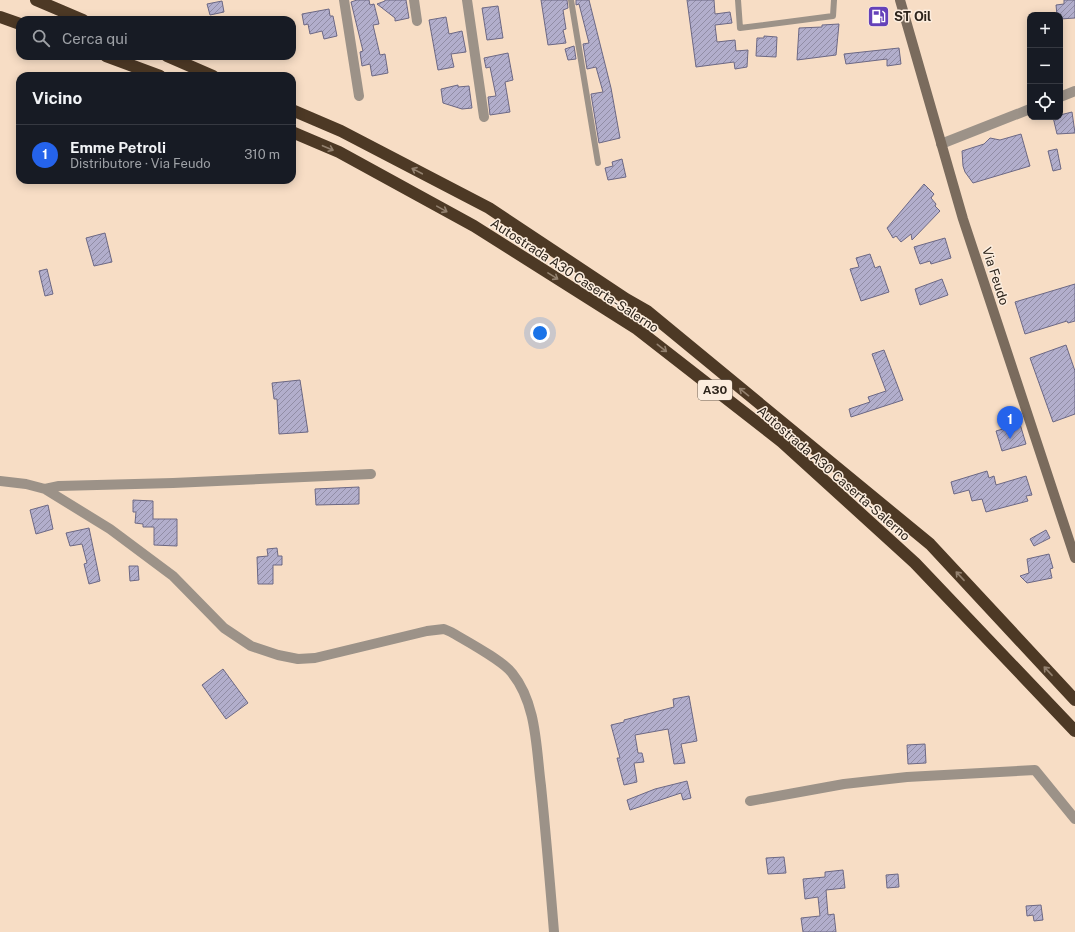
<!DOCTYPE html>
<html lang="it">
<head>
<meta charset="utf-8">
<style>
  :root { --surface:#171b24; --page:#242831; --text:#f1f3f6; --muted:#9ea1a6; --line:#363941; --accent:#2563eb }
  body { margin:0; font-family:"Public Sans",sans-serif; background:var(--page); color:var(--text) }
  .controls { position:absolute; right:12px; top:12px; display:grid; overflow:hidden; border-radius:8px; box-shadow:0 2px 10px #0003 }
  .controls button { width:36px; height:36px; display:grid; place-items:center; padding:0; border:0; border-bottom:1px solid var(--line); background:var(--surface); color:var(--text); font:20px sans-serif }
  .you { position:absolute; left:540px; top:333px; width:14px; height:14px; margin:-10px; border:3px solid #fff; border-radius:50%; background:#1a73e8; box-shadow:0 0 0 6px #1a73e833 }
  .badge { display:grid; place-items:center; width:26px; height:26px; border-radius:50%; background:var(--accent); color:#fff; font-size:13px; font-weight:700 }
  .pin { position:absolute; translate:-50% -33px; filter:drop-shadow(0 1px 2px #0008) }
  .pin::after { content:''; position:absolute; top:21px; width:14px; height:12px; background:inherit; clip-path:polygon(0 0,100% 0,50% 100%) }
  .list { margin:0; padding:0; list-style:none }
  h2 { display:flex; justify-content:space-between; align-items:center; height:52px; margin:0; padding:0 16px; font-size:17px }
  h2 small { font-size:13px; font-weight:400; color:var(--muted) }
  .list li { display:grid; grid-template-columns:26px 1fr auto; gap:12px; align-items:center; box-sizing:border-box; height:60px; padding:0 16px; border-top:1px solid var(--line) }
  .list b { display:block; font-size:15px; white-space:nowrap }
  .list p { margin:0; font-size:13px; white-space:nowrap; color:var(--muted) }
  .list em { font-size:13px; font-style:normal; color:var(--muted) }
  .icon { flex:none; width:22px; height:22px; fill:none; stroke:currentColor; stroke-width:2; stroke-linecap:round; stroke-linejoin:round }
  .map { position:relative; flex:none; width:1075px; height:932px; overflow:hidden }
  .search { position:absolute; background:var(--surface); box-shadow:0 2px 10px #0003; left:16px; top:16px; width:280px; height:44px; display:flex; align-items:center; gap:10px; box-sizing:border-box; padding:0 14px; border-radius:12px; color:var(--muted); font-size:15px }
  .panel { position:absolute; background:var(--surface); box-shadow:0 2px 10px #0003; left:16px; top:72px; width:280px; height:112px; border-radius:12px }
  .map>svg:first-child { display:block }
  .building { fill:url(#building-hatch); stroke:#6c6884 }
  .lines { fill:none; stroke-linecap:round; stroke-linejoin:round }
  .lane { stroke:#9c9288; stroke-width:6 }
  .street { stroke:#9c9288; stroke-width:10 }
  .secondary { stroke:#7a6b5d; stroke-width:10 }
  .highway { stroke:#4d3925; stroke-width:12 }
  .oneway { stroke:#93816f }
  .labels { text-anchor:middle; stroke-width:3; stroke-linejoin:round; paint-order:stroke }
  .shield { fill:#fcedde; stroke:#6c6156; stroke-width:1 }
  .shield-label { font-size:12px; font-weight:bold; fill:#2e251c }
  .poi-label { font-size:13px; font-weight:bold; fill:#2e251c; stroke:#fcedde; text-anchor:start }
  .street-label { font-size:13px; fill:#2e251c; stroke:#fcedde }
</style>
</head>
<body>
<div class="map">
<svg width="1075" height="932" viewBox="0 0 1075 932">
  <defs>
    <pattern id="building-hatch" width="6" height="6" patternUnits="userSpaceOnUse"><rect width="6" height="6" fill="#b2aecc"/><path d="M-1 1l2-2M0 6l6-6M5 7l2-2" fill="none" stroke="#918da5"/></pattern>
  </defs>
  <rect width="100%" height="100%" fill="#f7ddc5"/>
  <!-- building -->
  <path class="building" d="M357,0H369L370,5L374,4L379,24L373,25L380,55L385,54L388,73L372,76L370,64L362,66L360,52L363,51L351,2Z
    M385,0H406L409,18L395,21V18L377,4L385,1Z
    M541,0H567L568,8L563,10L566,29L563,30L566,43L548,45Z
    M576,0H589L611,88L620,138L599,143L591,94L603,92L596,67L587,69L583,44L589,43L579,4L576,5Z
    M687,0H714L715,14L730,12L732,23L715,25L717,42L735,40L736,51L748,50L747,67L735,69L734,62L696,67Z
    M1064,0H1075V18L1060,19V15H1057L1056,5L1064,4Z
    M222,1L224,12L210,15L207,4Z
    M498,6L503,38L487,40L482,8Z
    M329,9L330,16H333L337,36L324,39L322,31L310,34L308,24L304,25L302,14Z
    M884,11L887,20L875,24L871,15Z
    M446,17L449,34L462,31L466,52L451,54L454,67L438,70L429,20Z
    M839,24L836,55L797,60L799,28L822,27V25Z
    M764,36L777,37L776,57L756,56L757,38H764Z
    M574,46L576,59L568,60L565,49Z
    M899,48L901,64L887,66V59L846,64L844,54Z
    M508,53L513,80L505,82L510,112L490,115L488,97L496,96L490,67L486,68L484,58Z
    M458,85V87L469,86L472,108L462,109L443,103L441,89Z
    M1072,112L1075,133L1057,134L1053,117H1060V115Z
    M1021,134L1030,166L973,183L965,172L963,166L962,151L984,144L990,138L1000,140Z
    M1057,149L1061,169L1053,171L1048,151Z
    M622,159L626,177L608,180L605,168L613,166L612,162Z
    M924,184L934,194L931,198L936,204L935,206L940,211L912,240L911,234L901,242L896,236L893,238L887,228Z
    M105,233L112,262L94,266L86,238Z
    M945,238L951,258L931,264L930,261L920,264L914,247Z
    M870,254L875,268L880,266L889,292L861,301L850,269L859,267L856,258Z
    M47,269L53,294L45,296L39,271Z
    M942,279L948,295L920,305L915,289Z
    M1075,284V321L1068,323L1067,321L1025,334L1015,302Z
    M1066,345L1075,371V414L1053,422L1030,358Z
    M884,350L903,400L851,417L849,409L870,402L868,397L886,391L872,354Z
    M300,380L308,432L279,434L277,399H274L272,383Z
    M1020,424L1026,444L1002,451L996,431Z
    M987,471L989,478L994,476L996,485L1026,476L1032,495L1026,496L1028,501L986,512L982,499L972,501L969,490L954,494L951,482Z
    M359,487V504L316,505L315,489Z
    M133,500L153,501V519H177V546L154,545V527H143V524L135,523L136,512H133Z
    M48,505L53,529L36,534L30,510Z
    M89,528L100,581L89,584L84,564L87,563L82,544L70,546L66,533Z
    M1046,530L1050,538L1034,546L1030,539Z
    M277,548L278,556H282V565H273V584H258L257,557L268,556L267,549Z
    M1049,554L1053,568L1050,569L1052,578L1027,583L1020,576L1029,573L1027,559Z
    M129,566H138L139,580L130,581Z
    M223,669L248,703L226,719L202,685Z
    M689,696L697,741L681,744L685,763L674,764L668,729L635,735L638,753H642L644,762L634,763L637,782L624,785L617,758H620L611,725L624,722V720L674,707L673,699Z
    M925,744L926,763L908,764L907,745Z
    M687,781L691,798L683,800L681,793L630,810L627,800L655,789Z
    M784,857L786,873L768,874L766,858Z
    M843,870L845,888L826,890L828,915L834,914L836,932H803L801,918L820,916L818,897L805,899L803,879L825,877V872Z
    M898,874L899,887L887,888L886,875Z
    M1041,905L1043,920L1034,921L1033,915L1027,916L1026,906Z"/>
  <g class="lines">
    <!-- lane -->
    <path class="lane" d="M571,0L598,163
      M738,0L740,28L833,16L834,0"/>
    <!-- street -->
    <path class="street" d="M344,0L359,96
      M414,0L417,21
      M467,0L484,117
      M1060,97L1075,91
      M941,144L1030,109
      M0,481L26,484L45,489L110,529L173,576L224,628L251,646L278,655L298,659L315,658L427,631L444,629L451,632C466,641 502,660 512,673C537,704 536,748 541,786C546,835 550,883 554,932
      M45,489L59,486L173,483L371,474
      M750,801L844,784L907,777L1035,770L1075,819"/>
    <!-- secondary -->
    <path class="secondary" d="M900,0L963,219L1075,558"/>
    <!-- highway -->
    <path class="highway" d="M36,0L83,20
      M0,17L20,24
      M106,56L160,76
      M167,56L213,76
      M292,110L341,131L489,208L626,299L647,311L930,544L1075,700
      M292,132L339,152L474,226L637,329L782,442L915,563L1075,731"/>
  </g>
  <!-- one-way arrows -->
  <defs><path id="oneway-shaft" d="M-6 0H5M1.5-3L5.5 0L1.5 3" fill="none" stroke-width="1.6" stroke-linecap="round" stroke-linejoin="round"/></defs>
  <g class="oneway">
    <use href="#oneway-shaft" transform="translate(328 148) rotate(23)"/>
    <use href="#oneway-shaft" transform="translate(417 171) rotate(-152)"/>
    <use href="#oneway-shaft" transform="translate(442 209) rotate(29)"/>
    <use href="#oneway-shaft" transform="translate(553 276) rotate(32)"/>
    <use href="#oneway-shaft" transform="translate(662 348) rotate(38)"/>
    <use href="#oneway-shaft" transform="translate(744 392) rotate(-141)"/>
    <use href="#oneway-shaft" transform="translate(960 576) rotate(-133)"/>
    <use href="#oneway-shaft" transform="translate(1048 671) rotate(-133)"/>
  </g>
  <!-- icons -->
  <defs>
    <symbol id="fuel-square" viewBox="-11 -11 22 22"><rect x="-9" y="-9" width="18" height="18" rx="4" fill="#6441b9" stroke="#fcedde"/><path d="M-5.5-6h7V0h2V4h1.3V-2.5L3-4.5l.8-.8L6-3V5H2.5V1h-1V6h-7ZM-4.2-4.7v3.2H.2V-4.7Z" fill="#fff"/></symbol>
  </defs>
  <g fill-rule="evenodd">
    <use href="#fuel-square" x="866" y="4" width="25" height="25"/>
  </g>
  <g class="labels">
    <!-- shield labels -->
    <rect class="shield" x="698" y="380" width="34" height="20" rx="3"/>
    <g class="shield-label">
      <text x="715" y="394">A30</text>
    </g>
    <!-- poi labels -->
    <g class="poi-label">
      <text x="894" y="21">ST Oil</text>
    </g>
    <!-- street labels -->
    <g class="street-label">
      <text transform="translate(575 275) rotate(33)" y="5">Autostrada A30 Caserta-Salerno</text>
      <text transform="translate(996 276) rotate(72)" y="5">Via Feudo</text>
      <text transform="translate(834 473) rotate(41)" y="5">Autostrada A30 Caserta-Salerno</text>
    </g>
  </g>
</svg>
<div class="controls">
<button>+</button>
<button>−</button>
<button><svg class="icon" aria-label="locate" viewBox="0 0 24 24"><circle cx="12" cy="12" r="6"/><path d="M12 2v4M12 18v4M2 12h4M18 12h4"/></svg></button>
</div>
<div class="you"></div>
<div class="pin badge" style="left:1010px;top:439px">1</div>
<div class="search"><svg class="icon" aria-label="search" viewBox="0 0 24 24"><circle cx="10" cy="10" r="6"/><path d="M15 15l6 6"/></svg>Cerca qui</div>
<section class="panel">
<h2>Vicino<small></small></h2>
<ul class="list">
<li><span class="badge">1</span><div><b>Emme Petroli</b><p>Distributore · Via Feudo</p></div><em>310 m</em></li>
</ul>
</section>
</div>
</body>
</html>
